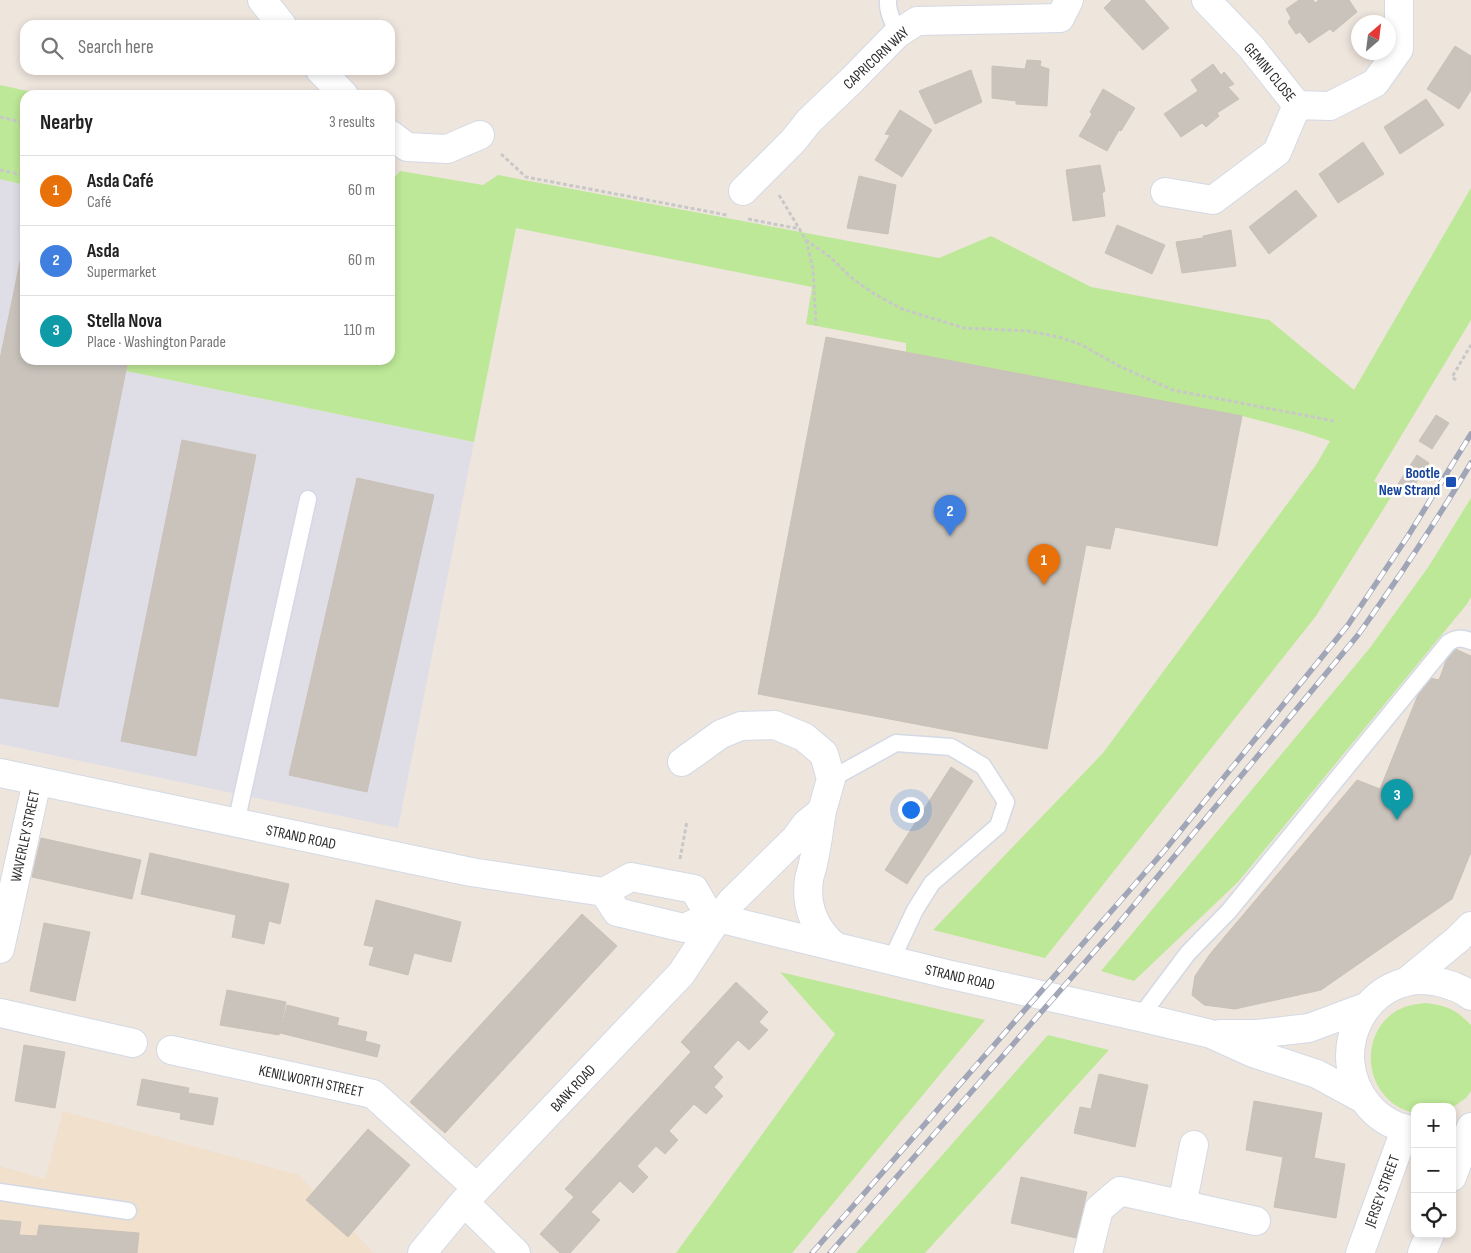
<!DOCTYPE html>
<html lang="en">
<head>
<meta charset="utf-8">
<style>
  :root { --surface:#fff; --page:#f2f2f2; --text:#222; --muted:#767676; --line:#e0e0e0; --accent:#3a79ff }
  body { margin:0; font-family:"Sofia Sans Condensed",sans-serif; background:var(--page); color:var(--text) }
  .controls { position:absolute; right:15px; bottom:15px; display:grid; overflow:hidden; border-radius:10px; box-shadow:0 2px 8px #0003 }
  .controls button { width:45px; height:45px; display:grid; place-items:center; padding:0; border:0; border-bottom:1px solid var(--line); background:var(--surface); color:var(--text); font:25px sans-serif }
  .compass { position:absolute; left:1351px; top:15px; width:45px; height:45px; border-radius:50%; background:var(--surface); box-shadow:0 2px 8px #0003; rotate:28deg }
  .you { position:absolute; left:910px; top:809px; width:18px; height:18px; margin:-12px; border:4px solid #fff; border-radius:50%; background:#1a73e8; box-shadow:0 0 0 8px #1a73e833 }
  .badge { display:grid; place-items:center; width:32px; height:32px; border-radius:50%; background:var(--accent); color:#fff; font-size:16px; font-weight:700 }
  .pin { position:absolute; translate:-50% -41px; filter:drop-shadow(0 1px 2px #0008) }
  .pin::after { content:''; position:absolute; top:26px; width:18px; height:15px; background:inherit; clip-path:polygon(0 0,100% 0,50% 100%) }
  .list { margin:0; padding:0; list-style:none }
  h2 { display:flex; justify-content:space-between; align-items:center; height:65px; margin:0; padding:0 20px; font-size:21px }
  h2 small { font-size:16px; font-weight:400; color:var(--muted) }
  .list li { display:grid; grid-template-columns:32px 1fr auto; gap:15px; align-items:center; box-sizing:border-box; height:70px; padding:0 20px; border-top:1px solid var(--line) }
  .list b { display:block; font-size:19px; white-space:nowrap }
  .list p { margin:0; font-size:16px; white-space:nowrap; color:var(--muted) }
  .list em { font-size:16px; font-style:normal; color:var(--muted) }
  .icon { flex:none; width:28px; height:28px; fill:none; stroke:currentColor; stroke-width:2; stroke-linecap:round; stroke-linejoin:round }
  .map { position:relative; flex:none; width:1471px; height:1253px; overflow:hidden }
  .search { position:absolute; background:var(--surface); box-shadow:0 2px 8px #0003; left:20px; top:20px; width:375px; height:55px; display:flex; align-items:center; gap:12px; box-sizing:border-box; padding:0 18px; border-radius:15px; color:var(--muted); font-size:19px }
  .panel { position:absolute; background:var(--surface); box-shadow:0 2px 8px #0003; left:20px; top:90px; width:375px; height:275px; border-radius:15px }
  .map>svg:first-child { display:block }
  .industrial { fill:#dfdee7 }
  .education { fill:#f1e0cc }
  .green { fill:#bde897 }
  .building { fill:#c9c3bc; stroke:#cac1b7 }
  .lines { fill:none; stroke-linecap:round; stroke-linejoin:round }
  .lane-casing { stroke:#d3d9e5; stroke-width:19 }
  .street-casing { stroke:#d3d9e5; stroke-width:30 }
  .secondary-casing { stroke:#d3d9e5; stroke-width:30 }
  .path { stroke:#c8c8c8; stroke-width:3; stroke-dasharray:4 2.5; stroke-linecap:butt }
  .lane { stroke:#fff; stroke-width:16 }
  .street { stroke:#fff; stroke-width:28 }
  .secondary { stroke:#fff; stroke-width:28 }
  .rail-casing { stroke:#a0a6b7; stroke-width:5.5 }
  .rail { stroke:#fff; stroke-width:4; stroke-dasharray:11; stroke-linecap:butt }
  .transit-dot { fill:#1a4fb4; stroke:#fff; stroke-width:2 }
  .labels { text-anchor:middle; stroke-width:5; stroke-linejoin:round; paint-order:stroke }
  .street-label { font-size:15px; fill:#2c2c2c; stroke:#fff }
  .transit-label { font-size:15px; font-weight:bold; fill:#164399; stroke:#fff; text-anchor:end }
</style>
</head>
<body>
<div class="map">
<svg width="1471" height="1253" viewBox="0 0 1471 1253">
  <rect width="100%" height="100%" fill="#eee5dd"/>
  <!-- industrial -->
  <path class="industrial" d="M0,179L25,185V360H128L127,371L474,442L398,828L0,744Z"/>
  <!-- education -->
  <path class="education" d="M63,1111L299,1175L374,1253H0V1166L45,1179Z"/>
  <!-- green -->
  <path class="green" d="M0,85L45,95H25V185L0,179Z
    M400,171L483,185L498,175L939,258L991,236L1091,287L1269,320L1354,390L1471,188V320L1374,481L1393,494L1316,616L1045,958L933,930L1103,753L1316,465L1330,441L1303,432L1242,416L906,352V343L806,324L812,287L516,228L474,442L126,371L128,360H390V183Z
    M1471,498V597L1467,604L1238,882L1134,981L1101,971L1369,649L1429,566Z
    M780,972L985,1020L792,1253H676L835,1034Z
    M1426,1003C1448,1006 1455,1009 1471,1025V1091L1466,1098L1452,1108L1415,1107V1113C1368,1104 1355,1041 1393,1013C1403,1006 1414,1004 1426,1003Z
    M1048,1035L1109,1050L925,1253H856Z"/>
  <!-- building -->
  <path class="building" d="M1112,0H1144L1169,28L1143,50L1104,8Z
    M1299,0H1313L1315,3L1319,0H1349L1357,12L1333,32L1330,29L1309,43L1300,32L1296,34L1288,22L1291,18L1286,9Z
    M1455,46L1471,56V90L1459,109L1427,89Z
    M1027,60L1041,61L1040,66L1049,69L1047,106L1016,104V101L992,98V66L1025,69Z
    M1213,64L1221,75L1224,72L1234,84L1228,87L1239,99L1217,113L1219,116L1206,127L1202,123L1181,137L1164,114L1198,91L1191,80Z
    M971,70L982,102L935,124L919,91Z
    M1103,89L1135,108L1121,131L1119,130L1107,151L1079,136L1092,114L1090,112Z
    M1426,99L1444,125L1400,154L1384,127Z
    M900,110L932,130L902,177L875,160L890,135L885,134Z
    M1363,142L1384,174L1338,203L1319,174Z
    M1100,165L1105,191L1102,193L1105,216L1073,221L1066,170Z
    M859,176L896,185L888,234L847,228Z
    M1296,190L1317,216L1269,254L1249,227Z
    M1117,225L1165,245L1152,274L1105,253Z
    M1231,230L1236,266L1182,273L1176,242L1203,238V236Z
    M25,238V360H128L58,707L0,698V359Z
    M826,337L1242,416L1217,546L1115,527L1110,549L1086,545L1047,749L758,694Z
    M1436,415L1449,423L1432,449L1419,441Z
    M182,440L256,455L196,756L121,741Z
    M1417,455L1429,463L1410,492L1398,484Z
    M357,478L434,495L367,792L289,775Z
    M1451,647L1471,656V852L1452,899L1321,990L1235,1009L1204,1005L1192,995L1195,976L1210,954L1357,780L1380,789L1420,690L1430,678L1439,680Z
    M951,767L973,781L907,884L885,870Z
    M41,838L141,860L132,899L32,877Z
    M150,853L289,884L280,924L269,921L264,944L232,937L236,915L141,894Z
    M376,900L461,922L451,962L414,953L408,975L369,965L374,947L364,945Z
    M582,914L617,946L445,1133L410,1102Z
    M44,923L90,932L75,1001L30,991Z
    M736,982L768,1012L759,1022L768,1030L749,1050L738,1040L713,1067L723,1077L714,1087L723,1096L706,1114L694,1104L669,1131L678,1140L665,1154L656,1146L637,1166L648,1177L633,1193L620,1181L591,1212L600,1220L570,1253H560L540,1234L574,1197L565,1189L691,1052L681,1042Z
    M227,990L286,1002L279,1035L220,1025Z
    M287,1005L339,1018L337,1025L367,1032L365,1041L380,1045L377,1057L280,1033Z
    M24,1045L65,1052L55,1108L15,1101Z
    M1099,1074L1148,1085L1135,1147L1074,1133L1080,1107L1091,1109Z
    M142,1079L189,1088L188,1093L218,1098L213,1125L180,1119L181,1113L137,1105Z
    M1254,1101L1322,1113L1314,1158L1345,1164L1336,1218L1274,1207L1283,1157L1246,1150Z
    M368,1129L410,1165L348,1237L306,1200Z
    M1021,1177L1087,1192L1076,1238L1011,1223Z
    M0,1220L21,1222L19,1235L37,1236L39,1225L139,1233L137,1253H0Z"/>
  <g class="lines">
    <defs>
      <path id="lane" d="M888,0C887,14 894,21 897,34
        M831,779L896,743L951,747L983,766L1006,802L998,826L932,883L915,910L891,961
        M236,823L308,499
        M1140,1017L1188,953L1229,911L1448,643C1457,637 1461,638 1471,641
        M0,1192L128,1211"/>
      <path id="street" d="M262,0L282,25
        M1206,0L1251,47L1297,105L1330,106L1375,83L1399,49V0
        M320,70L344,95
        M390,134L407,147L447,149L480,135
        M743,191L793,141L809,121L852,80L897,34L917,21L1060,18L1069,0
        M1165,192L1213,200L1277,152L1297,105
        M822,811C819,829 817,847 813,864C812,869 810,874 809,879C805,907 815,930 836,947
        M0,949L37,781
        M0,1013L133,1043
        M171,1050L373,1094L477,1188
        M464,1202L516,1253
        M1182,1205L1194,1145
        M422,1253L464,1202L681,974L718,918L731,902L795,839L806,824L822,811L831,779L824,754L804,737L775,725L741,726L721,734L682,762
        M1088,1253L1099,1209L1120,1191L1256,1221
        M1360,1253L1405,1130"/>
      <path id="secondary" d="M0,773L471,872L604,892L631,877L694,889L710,917
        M604,892L617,912L684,928L710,917L718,918L947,974L1140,1017L1211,1034L1253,1053L1317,1074L1363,1099
        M1406,982L1458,939L1471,926
        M1220,1034H1257L1309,1028L1368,1006
        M1415,1130C1397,1129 1380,1119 1369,1106C1322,1052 1369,966 1439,982C1451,985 1461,988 1471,996
        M1452,1177L1471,1127
        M1422,1253L1430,1234"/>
    </defs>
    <!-- lane casing -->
    <use href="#lane" class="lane-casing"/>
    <!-- street casing -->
    <use href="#street" class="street-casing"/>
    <!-- secondary casing -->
    <use href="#secondary" class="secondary-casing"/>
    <!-- path -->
    <path class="path" d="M0,117L25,123
      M501,154L526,177L727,215
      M0,170L24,175
      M779,195L806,240L830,257L853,279L873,293L902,309L964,328L1028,331L1059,337L1082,345L1119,366L1173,390L1334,421
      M748,219L800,229
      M806,240L813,268L816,325
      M1456,380L1452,377L1471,345
      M680,859L687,821"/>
    <!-- lane -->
    <use href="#lane" class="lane"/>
    <!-- street -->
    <use href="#street" class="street"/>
    <!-- secondary -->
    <use href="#secondary" class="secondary"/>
    <defs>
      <path id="rail" d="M812,1253L1164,851L1348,625L1408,536L1471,434
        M830,1253L1115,928L1358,635C1398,579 1436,522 1471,463"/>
    </defs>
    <!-- rail casing -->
    <use href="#rail" class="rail-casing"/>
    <!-- rail -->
    <use href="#rail" class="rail"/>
  </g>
  <!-- markers -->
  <rect class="transit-dot" x="1445" y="476" width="12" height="12" rx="2.5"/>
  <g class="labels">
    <!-- street labels -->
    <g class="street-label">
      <text transform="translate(876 58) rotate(-43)" y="5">CAPRICORN WAY</text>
      <text transform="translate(1270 72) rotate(50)" y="5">GEMINI CLOSE</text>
      <text transform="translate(25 836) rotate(-78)" y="5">WAVERLEY STREET</text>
      <text transform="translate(301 837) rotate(12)" y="5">STRAND ROAD</text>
      <text transform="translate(960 977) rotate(13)" y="5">STRAND ROAD</text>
      <text transform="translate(311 1081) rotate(12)" y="5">KENILWORTH STREET</text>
      <text transform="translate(573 1088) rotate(-47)" y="5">BANK ROAD</text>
      <text transform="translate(1382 1191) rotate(-70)" y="5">JERSEY STREET</text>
    </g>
    <!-- transit labels -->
    <g class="transit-label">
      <text x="1440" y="478">Bootle<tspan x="1440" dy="17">New Strand</tspan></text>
    </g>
  </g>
</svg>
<div class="controls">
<button>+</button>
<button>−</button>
<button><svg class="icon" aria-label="locate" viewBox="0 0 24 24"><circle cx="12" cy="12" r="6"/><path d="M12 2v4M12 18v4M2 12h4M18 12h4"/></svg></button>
</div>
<svg class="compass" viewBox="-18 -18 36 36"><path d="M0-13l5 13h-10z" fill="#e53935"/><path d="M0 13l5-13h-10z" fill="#767676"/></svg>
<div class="you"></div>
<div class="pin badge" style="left:1044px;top:585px;background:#e8710a">1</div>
<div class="pin badge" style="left:950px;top:536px;background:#3f7fe0">2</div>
<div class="pin badge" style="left:1397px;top:820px;background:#0f9aa8">3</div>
<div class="search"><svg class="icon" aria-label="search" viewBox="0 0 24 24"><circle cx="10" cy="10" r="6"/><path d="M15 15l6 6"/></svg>Search here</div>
<section class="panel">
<h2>Nearby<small>3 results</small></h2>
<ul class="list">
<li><span class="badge" style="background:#e8710a">1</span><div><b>Asda Café</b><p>Café</p></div><em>60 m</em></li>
<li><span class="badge" style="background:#3f7fe0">2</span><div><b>Asda</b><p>Supermarket</p></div><em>60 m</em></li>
<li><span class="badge" style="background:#0f9aa8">3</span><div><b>Stella Nova</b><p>Place · Washington Parade</p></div><em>110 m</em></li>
</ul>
</section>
</div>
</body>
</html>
